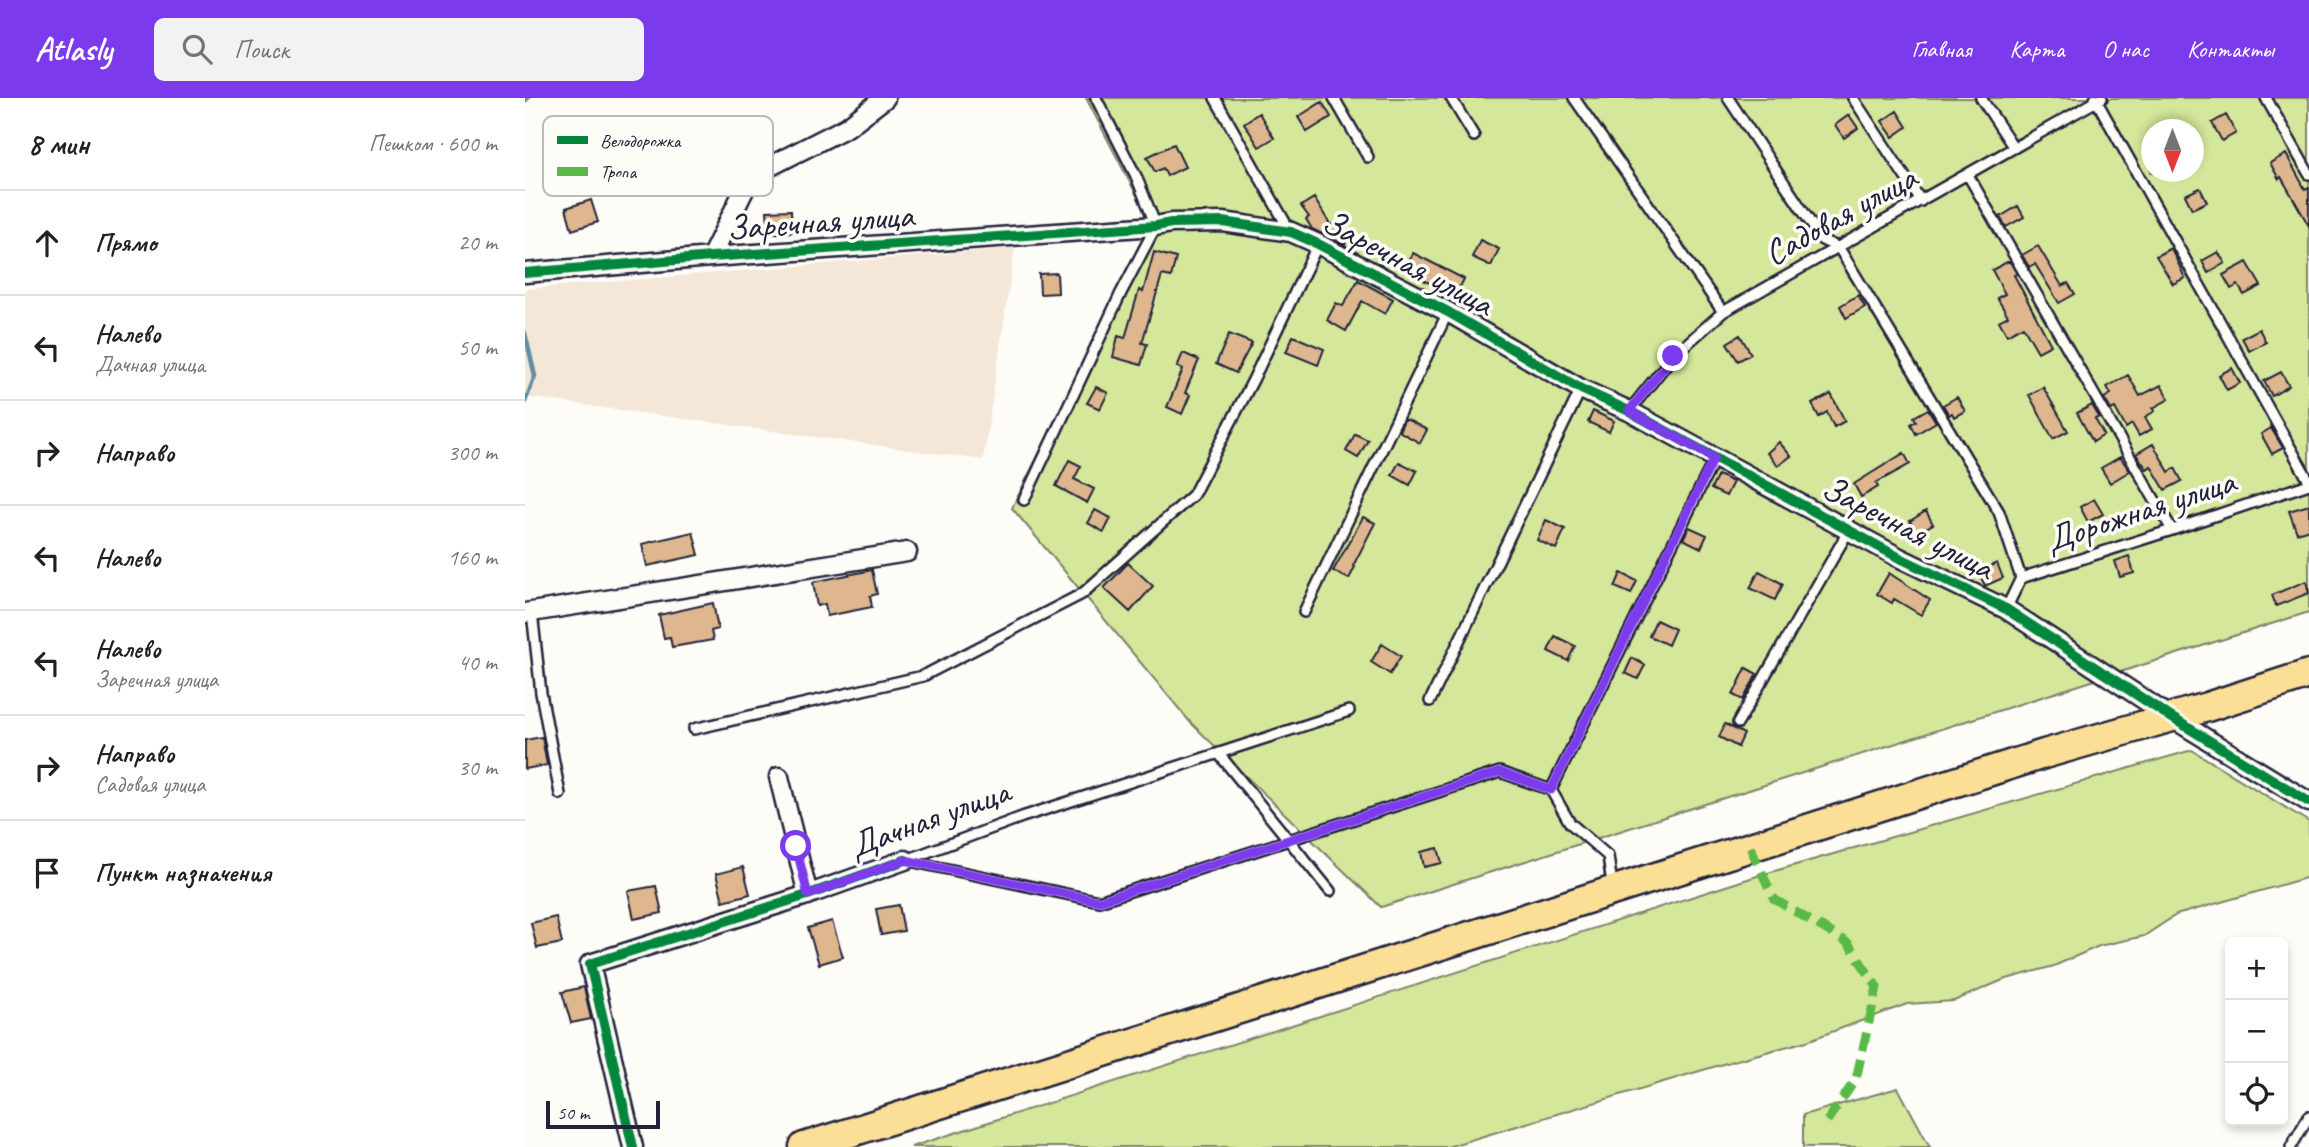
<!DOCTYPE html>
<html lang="ru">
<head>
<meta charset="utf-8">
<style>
  :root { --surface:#fff; --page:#f2f2f2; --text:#202124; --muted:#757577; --line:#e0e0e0; --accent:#7c3aed }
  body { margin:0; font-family:Caveat,sans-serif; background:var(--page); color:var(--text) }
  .controls { position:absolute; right:21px; bottom:21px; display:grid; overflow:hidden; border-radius:10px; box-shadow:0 4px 10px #0003 }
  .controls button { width:63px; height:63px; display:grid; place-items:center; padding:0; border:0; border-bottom:2px solid var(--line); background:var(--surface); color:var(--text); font:35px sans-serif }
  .compass { position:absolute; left:1616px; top:21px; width:63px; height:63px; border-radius:50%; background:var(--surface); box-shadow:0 4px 10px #0003; rotate:180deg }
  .scale { position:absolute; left:21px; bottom:18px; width:114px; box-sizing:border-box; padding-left:7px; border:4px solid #22223b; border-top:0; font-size:19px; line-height:24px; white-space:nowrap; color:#22223b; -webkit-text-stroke:5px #fdfcf7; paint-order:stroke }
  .stop { position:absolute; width:21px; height:21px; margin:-16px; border:5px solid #7c3aed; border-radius:50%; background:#fff }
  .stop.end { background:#7c3aed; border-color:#fff; box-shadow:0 2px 7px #0008 }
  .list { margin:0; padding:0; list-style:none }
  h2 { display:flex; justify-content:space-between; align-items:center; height:91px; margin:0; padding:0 28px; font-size:30px }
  h2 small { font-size:23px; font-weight:400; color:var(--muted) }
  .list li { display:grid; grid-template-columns:46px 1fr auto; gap:21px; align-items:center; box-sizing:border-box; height:105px; padding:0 28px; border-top:2px solid var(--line) }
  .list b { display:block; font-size:26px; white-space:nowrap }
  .list p { margin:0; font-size:23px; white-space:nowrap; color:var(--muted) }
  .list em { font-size:23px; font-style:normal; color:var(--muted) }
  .icon { flex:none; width:38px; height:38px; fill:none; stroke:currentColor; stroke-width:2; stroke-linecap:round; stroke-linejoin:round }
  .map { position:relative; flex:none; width:1784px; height:1049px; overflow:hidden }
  header { display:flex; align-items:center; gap:42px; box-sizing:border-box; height:98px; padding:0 35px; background:var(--accent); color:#fff }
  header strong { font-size:33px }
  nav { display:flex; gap:38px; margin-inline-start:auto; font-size:24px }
  .search { width:490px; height:63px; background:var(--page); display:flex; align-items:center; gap:18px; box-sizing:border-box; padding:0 24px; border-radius:10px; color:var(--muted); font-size:26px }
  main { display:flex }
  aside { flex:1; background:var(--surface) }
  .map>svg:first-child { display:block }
  .built { fill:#f4e7d8 }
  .green { fill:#d5e79b; stroke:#7c846b; stroke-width:2; fill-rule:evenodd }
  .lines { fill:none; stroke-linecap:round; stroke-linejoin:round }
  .stream { stroke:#5f8da2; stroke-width:4.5 }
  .building { fill:#deb78f; stroke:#22223b; stroke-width:2 }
  .service-casing { stroke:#22223b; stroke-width:14 }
  .minor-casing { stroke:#22223b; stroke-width:23 }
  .primary-casing { stroke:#22223b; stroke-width:33 }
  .service { stroke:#fdfcf7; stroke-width:9 }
  .minor { stroke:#fdfcf7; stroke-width:18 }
  .primary { stroke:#fbdf96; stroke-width:28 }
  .quiet { stroke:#58b947; stroke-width:9; stroke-dasharray:18 9; stroke-linecap:butt }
  .cycleway-casing { stroke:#fdfcf7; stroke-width:15 }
  .cycleway { stroke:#00873e; stroke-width:10 }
  .route { stroke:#7c3aed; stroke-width:9 }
  .labels { text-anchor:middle; stroke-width:7; stroke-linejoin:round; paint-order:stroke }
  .street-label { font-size:35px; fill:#22223b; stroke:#fdfcf7 }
  .key { fill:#fdfcf7; stroke:#bbbbbf; stroke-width:2 }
  .key-label { font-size:19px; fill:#22223b }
</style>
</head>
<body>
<header>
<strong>Atlasly</strong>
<div class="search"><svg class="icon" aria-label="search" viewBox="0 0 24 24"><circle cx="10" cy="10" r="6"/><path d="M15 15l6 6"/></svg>Поиск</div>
<nav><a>Главная</a><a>Карта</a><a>О нас</a><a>Контакты</a></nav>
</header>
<main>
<aside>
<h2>8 мин<small>Пешком · 600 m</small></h2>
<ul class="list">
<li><svg class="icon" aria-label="ahead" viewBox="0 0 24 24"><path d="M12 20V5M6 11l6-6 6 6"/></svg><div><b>Прямо</b></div><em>20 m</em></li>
<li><svg class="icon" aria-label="left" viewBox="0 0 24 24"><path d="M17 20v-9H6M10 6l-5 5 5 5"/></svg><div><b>Налево</b><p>Дачная улица</p></div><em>50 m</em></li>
<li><svg class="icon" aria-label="right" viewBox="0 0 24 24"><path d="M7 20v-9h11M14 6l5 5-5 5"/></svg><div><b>Направо</b></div><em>300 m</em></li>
<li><svg class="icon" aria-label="left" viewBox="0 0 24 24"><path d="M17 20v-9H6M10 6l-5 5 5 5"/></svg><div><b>Налево</b></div><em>160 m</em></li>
<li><svg class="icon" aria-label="left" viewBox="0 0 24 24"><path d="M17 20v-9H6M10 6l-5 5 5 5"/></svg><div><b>Налево</b><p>Заречная улица</p></div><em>40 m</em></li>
<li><svg class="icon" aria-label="right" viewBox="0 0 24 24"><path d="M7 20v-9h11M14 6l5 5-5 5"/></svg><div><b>Направо</b><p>Садовая улица</p></div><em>30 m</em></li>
<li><svg class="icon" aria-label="arrive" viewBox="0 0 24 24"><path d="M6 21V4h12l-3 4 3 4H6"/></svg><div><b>Пункт назначения</b></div></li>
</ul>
</aside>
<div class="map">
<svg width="1784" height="1049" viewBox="0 0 1784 1049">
  <rect width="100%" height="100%" fill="#fdfcf7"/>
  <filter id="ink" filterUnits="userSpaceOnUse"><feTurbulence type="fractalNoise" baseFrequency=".0143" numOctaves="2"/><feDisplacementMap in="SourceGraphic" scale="14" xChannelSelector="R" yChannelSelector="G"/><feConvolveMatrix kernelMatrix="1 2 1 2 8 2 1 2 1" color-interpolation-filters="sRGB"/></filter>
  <g filter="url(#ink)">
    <!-- built -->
    <path class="built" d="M490,150L458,362L0,299V191Z"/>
    <!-- green -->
    <path class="green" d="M561,0H1784V514L856,809L665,624L487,410L615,151L621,115ZM1626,32H1668V74H1626Z
      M1667,652L1784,724V779L1651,817L1619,838L1574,848L1529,868L1478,882L1429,903L1382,906L1282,943L1208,963L922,1049H386L1229,779Z
      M1373,990L1405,1049H1278V1017Z"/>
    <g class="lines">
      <!-- stream -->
      <path class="stream" d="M0,3L3,0
        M0,235L10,278L0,304"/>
    </g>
    <!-- building -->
    <path class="building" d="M797,4L806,19L782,34L773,19Z
      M1372,13L1382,29L1368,39L1357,23Z
      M734,15L749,40L734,49L719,25Z
      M1324,17L1333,30L1319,40L1310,27Z
      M1701,17L1711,35L1697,43L1687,25Z
      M649,46L660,69L642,78L638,70L630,74L622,59Z
      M1761,56L1780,91L1784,89V128L1756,79L1754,81L1745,65Z
      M1675,90L1682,104L1667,111L1660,97Z
      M789,100L805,126L825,135L820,147L787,131L781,121L784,119L776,108Z
      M66,102L73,124L47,132L41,110Z
      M1493,108L1499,119L1481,129L1475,119Z
      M266,112L267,134L244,136L242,113Z
      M955,142L974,151L966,168L947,159Z
      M1513,148L1537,188L1543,185L1550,196L1534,205L1510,166L1504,169L1497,157Z
      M1646,150L1660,180L1648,186L1631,158Z
      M629,154L651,160L646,179L637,177L617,245L622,246L616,267L588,259L593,238L600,240L614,192L618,194Z
      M1693,154L1700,165L1683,175L1677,163Z
      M888,155L939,181L930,199L880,172Z
      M1482,164H1485L1492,176L1489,177L1526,247L1513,254L1498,228L1482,237L1474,223L1483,218L1472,200L1480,196L1467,172Z
      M1722,164L1736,188L1719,197L1713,187L1706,191L1698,177Z
      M532,175L533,195L515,196L514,176Z
      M833,182L868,201L860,216L837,203L821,233L802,222L811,205L818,208Z
      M1333,197L1340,209L1321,220L1315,208Z
      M1734,231L1741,244L1724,253L1717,240Z
      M704,236L727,245L711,275L691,266Z
      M1215,237L1226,256L1213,263L1202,245Z
      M768,238L799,251L793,267L761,254Z
      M658,255L674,262L660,295L665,297L657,316L642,309L658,271L652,269Z
      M1707,270L1715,285L1702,292L1694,277Z
      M1756,274L1764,288L1747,298L1739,283Z
      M1603,277L1615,298L1636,287L1644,301L1628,310L1630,313L1620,319L1627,331L1614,338L1607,326L1601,330L1590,310L1586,312L1579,300L1586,296L1582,289Z
      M571,289L583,295L575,311L562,305Z
      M1518,289L1543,333L1528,341L1504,297Z
      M1306,296L1320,323L1309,329L1302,314L1294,319L1287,306Z
      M1432,299L1440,313L1429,319L1427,315L1424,317L1418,307Z
      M1567,307L1574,319L1570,321L1579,337L1568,344L1552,315Z
      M1403,311L1411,324L1391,336L1386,326L1391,323L1389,319Z
      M1068,313L1089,323L1084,334L1063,324Z
      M879,322H883L902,332L895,345L874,333Z
      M1746,330L1758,350L1747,356L1736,336Z
      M830,336L843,342L833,360L821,353Z
      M1254,344L1266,358L1253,368L1242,355Z
      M1628,346L1644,374L1650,370L1657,383L1640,392L1626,368L1622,371L1611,356Z
      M1379,355L1385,366L1351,385L1353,389L1336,399L1329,386Z
      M1595,359L1605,373L1585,385L1576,370Z
      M544,362L556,368L549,381L569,391L562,405L531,388Z
      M874,364L892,373L885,387L867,377Z
      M1193,377L1208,384L1201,398L1186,391Z
      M1569,401L1578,416L1563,424L1555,409Z
      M1784,407V431L1772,435L1764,413Z
      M570,412L586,420L579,434L563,425Z
      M1401,413L1408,426L1392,435L1385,423Z
      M838,419L850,425L828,468L830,469L824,481L808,473Z
      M1021,422L1040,431L1031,451L1012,442Z
      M1164,429L1182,437L1176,450L1158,441Z
      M168,434L174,457L122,468L117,446Z
      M1604,458L1609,475L1595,479L1590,463Z
      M603,465L628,488L605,514L579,490Z
      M1472,465L1478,480L1460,488L1453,473Z
      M347,472L352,496L345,498L347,509L302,518L300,506L292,508L288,484Z
      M1234,473L1258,486L1250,502L1225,490Z
      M1096,475L1112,483L1106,496L1090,489Z
      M1364,475L1405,502L1396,517L1369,501L1367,505L1352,496Z
      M1781,483L1784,495L1751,508L1747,497Z
      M188,505L193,531L186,533L188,542L147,549L145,539L139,540L134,517Z
      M1131,522L1150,531L1143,547L1124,538Z
      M1030,538L1050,548L1043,563L1023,553Z
      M857,546L876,558L865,576L846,564Z
      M1107,560L1120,567L1113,581L1100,575Z
      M1221,570L1232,576L1218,602L1208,597Z
      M1200,626L1219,636L1213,649L1194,639Z
      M17,639L22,667L0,671V642Z
      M913,750L917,765L899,769L896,754Z
      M218,769L225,796L198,803L191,776Z
      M131,788L137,815L109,821L103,793Z
      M374,807L379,833L356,837L351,811Z
      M31,819L37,845L12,850L6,825Z
      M307,823L318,859L294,866L283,830Z
      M59,889L66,921L46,925L37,894Z"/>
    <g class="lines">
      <defs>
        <path id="service" d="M690,0L765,133
          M809,0L843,59
          M926,0L949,38
          M1049,0L1198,214
          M1203,0L1297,142L1314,150L1474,414L1496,480
          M1328,0L1396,103
          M1456,0L1489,50
          M1570,0L1784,383
          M1741,0L1784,76
          M1443,77L1647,432
          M1104,313L1148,258L1198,214L1577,0
          M499,402L596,195L631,128L611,78L571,0
          M1481,511L1496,480L1647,432L1784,386
          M7,514L16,595L35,696
          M779,514L923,214
          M905,603L1056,291
          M1213,625L1324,432
          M169,631L398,578L557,496L668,397L728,282L793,146
          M694,656L805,793
          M1026,692L1190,360
          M380,762L574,803L975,674L1026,692L1045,725L1083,758L1087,787
          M381,762L497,719L824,613
          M1766,1049L1784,1018"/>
        <path id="minor" d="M186,159L226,78L322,29L360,0
          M0,175L186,159L631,128L646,125L698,124L766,134L793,146L923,214L1056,291L1104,313L1373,459L1481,511L1644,618L1784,704
          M0,515L382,454
          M254,679L283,797
          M108,1049L65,866L279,798L380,762"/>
        <path id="primary" d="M279,1049L1519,656L1682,609L1784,576"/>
      </defs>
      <!-- service casing -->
      <use href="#service" class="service-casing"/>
      <!-- minor casing -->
      <use href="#minor" class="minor-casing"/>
      <!-- primary casing -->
      <use href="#primary" class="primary-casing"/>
      <!-- service -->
      <use href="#service" class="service"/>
      <!-- minor -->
      <use href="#minor" class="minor"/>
      <!-- primary -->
      <use href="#primary" class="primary"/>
      <!-- quiet -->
      <path class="quiet" d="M1225,749L1249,801L1323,845L1352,889L1331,981L1302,1023"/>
      <defs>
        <path id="cycleway" d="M0,175L186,159L631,128L646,125L698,124L766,134L793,146L923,214L1056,291L1104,313L1373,459L1481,511L1644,618L1784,704
          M108,1049L65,866L279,798L380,762"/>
      </defs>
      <!-- cycleway casing -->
      <use href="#cycleway" class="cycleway-casing"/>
      <!-- cycleway -->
      <use href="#cycleway" class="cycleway"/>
    </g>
  </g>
  <g class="lines" filter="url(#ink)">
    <!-- route -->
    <path class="route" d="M271,748L283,797L380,762L574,803L975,674L1026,692L1189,360L1104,313L1148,258"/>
  </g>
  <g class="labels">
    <!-- street labels -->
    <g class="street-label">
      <text transform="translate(1315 117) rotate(-29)" y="12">Садовая улица</text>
      <text transform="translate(295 123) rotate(-4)" y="12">Заречная улица</text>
      <text transform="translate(883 164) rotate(28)" y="12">Заречная улица</text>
      <text transform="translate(1615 412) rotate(-18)" y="12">Дорожная улица</text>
      <text transform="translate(1383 429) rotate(27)" y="12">Заречная улица</text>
      <text transform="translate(404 720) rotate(-20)" y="12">Дачная улица</text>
    </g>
  </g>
  <!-- legend -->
  <rect x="18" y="18" width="230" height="80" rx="10" class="key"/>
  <rect x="32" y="38" width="31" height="8" fill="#00873e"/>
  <rect x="32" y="69" width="31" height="9" fill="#58b947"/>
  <g class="key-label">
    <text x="75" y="49">Велодорожка</text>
    <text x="75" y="80">Тропа</text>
  </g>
</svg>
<div class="controls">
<button>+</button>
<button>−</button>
<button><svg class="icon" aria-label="locate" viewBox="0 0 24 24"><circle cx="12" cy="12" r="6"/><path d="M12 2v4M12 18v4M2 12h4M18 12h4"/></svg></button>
</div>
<svg class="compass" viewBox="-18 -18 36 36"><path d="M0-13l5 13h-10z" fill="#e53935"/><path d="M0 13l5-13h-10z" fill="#757577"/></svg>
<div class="scale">50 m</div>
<div class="stop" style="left:271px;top:748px"></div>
<div class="stop end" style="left:1148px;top:258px"></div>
</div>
</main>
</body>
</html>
